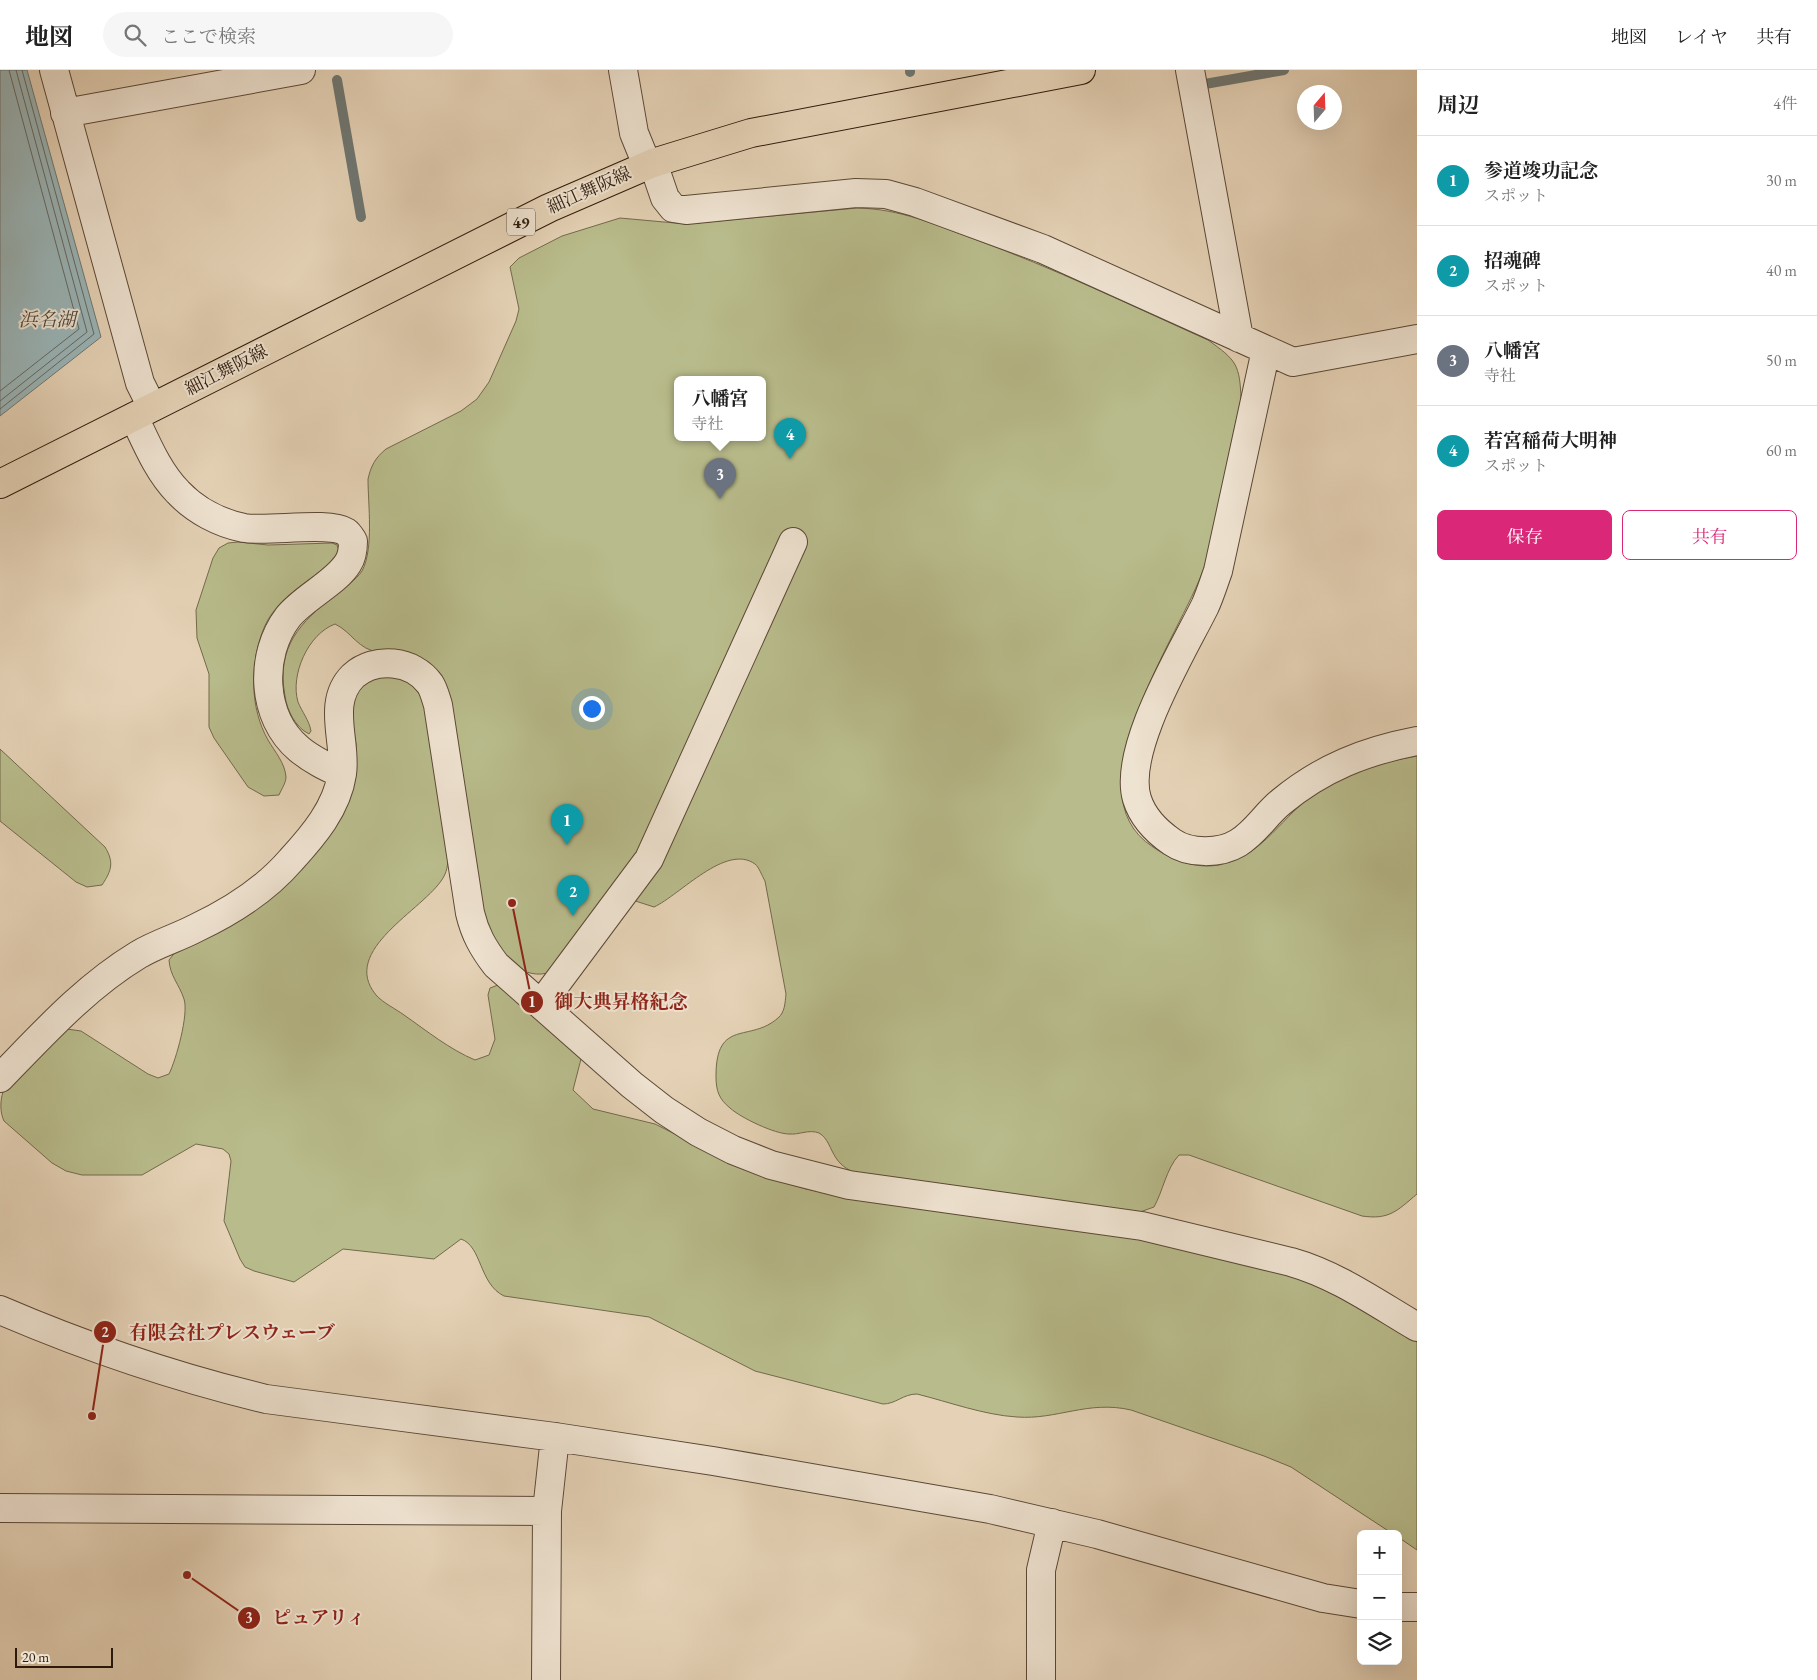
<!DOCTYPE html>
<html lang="ja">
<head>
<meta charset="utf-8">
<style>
  :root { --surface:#fff; --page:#f6f6f6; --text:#222; --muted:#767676; --line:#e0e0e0; --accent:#db2777 }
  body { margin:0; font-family:"EB Garamond","Noto Serif JP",serif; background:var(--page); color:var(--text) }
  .controls { position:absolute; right:15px; bottom:15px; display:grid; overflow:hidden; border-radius:8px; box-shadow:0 5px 20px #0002 }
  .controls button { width:45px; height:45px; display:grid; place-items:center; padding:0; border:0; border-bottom:1px solid var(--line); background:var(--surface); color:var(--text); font:25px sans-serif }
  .compass { position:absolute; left:1297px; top:15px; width:45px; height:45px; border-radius:50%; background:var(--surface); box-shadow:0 5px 20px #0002; rotate:19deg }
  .scale { position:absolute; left:15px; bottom:12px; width:98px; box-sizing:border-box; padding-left:5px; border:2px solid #2e1a0b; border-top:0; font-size:14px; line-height:18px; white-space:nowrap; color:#2e1a0b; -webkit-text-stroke:4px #eee2d0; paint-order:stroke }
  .you { position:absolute; left:591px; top:638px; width:18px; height:18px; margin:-12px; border:4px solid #fff; border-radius:50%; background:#1a73e8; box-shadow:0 0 0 8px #1a73e833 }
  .badge { display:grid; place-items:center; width:32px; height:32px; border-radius:50%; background:var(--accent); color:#fff; font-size:16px; font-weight:700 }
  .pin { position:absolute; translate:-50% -41px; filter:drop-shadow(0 1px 2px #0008) }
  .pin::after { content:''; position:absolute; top:26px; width:18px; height:15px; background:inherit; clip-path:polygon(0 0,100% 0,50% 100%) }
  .popup { position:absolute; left:674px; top:306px; width:92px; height:65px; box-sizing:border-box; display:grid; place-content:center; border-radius:8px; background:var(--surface); filter:drop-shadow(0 1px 4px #0005); font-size:16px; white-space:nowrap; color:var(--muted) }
  .popup b { font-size:19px; color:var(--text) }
  .popup::after { content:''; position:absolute; left:50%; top:100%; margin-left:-10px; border:10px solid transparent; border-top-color:var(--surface) }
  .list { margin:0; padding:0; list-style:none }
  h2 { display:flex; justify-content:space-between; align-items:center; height:65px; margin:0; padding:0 20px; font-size:21px }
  h2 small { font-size:16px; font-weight:400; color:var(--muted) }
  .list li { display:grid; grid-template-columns:32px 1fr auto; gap:15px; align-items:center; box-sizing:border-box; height:90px; padding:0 20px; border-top:1px solid var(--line) }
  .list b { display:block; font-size:19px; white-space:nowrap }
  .list p { margin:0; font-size:16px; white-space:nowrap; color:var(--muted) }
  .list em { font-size:16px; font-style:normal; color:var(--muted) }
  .actions { display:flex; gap:10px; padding:15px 20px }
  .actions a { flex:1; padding:11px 0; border:1px solid var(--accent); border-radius:8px; text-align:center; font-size:18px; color:var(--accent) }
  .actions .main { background:var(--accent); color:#fff }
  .icon { flex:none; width:28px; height:28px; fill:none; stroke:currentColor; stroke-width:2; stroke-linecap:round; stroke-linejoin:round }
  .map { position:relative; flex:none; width:1417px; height:1610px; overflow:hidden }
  header { display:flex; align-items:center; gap:30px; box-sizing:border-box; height:70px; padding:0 25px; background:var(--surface); border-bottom:1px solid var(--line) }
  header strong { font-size:24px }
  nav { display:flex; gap:28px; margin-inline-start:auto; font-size:18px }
  .search { width:350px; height:45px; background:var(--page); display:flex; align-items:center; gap:12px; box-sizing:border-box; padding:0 18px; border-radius:28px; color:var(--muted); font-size:19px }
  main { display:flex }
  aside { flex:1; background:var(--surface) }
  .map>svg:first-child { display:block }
  .green { fill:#b8bb8b; stroke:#736a4b; fill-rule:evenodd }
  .water { fill:#9ab5b8; stroke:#6f7773 }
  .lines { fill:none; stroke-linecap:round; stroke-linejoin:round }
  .shore { stroke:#646862; stroke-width:1 }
  .stream { stroke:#6f7773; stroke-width:10 }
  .minor-casing { stroke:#5c4836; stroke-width:30 }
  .major-casing { stroke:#2e1a0b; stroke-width:30 }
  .minor { stroke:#eee2d0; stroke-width:28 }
  .major { stroke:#e5d2b6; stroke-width:28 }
  .labels { text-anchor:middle; stroke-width:4; stroke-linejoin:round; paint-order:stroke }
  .shield { fill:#eee2d0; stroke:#685646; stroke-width:1 }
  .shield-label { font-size:16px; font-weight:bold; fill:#2e1a0b }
  .street-label { font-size:18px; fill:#2e1a0b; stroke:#eee2d0 }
  .water-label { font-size:19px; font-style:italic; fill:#4e483f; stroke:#eee2d0 }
  .leader { fill:none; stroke:#8f2418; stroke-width:2 }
  .callout-dot { fill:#8f2418; stroke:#eee2d0; stroke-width:2 }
  .mark-label { font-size:15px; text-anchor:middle; font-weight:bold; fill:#fff }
  .callout-label { font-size:19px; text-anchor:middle; font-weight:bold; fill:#8f2418; stroke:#eee2d0; stroke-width:4; stroke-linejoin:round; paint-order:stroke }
</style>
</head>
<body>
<header>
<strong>地図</strong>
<div class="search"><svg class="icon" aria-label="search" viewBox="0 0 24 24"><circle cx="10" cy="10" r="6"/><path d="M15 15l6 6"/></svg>ここで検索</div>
<nav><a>地図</a><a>レイヤ</a><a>共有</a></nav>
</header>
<main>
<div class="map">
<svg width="1417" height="1610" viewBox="0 0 1417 1610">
  <rect width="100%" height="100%" fill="#e5d2b6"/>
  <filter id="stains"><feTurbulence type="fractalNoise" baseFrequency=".004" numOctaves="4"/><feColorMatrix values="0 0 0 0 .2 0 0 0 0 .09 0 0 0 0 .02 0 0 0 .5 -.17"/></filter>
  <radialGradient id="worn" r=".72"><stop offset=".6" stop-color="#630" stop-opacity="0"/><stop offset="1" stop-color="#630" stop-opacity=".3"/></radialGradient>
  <!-- green -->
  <path class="green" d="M857,138C901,139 933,154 974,169C1054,198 1130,235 1208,270C1236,290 1240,294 1241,330C1233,364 1226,399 1219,433C1214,455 1211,477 1204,498C1181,564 1067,722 1153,777C1172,790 1195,799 1219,795C1263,787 1283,744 1318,721C1349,702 1382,692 1417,686V1124C1397,1141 1389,1150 1362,1146L1189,1085H1179C1166,1099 1163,1121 1154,1137L1140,1142L860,1105C850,1101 842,1097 836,1088C830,1079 828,1068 819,1063C809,1059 799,1065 789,1064C775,1064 741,1048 730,1038C719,1029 716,1021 716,1006C716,948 750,973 778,948C785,942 785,933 786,924L765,811C762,806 759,797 755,794C726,773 680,825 654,837L623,827L554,900C532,913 503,893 493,871C489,861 486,851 482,841L451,632L379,582C358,580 352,562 335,554C308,564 290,605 298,632C302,642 309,650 311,661L309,664C295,657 287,640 285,626C276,576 300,553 336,524C345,517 356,510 362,501C374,479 368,434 368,409C371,396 375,388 386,379L461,341L477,329L489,312L516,251L519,239L510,197L519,188L562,166L620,148L686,154ZM678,310H762V368H678Z
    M238,472L268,475L332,473L337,475L339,481C318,512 276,522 262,563C250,597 250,638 268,670C275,682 285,693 286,707C286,713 281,720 279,725L264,726L248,717L214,668L209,657V604L197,568L196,540L213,488L219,478L228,473Z
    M392,605C412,612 419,619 426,639L448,782C448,791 448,800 443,808C424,840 339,880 376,925C383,933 396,939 404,945C427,961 449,979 475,990L489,985L495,969L488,925L490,918L498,915L577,983L581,989L573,1020L593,1039L655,1054L729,1091L767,1107L806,1119L847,1127L1119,1165L1288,1204L1341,1225L1417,1272V1480L1398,1467V1464H1393L1291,1397L1264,1386L1131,1340C1088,1330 1057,1350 1017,1347C984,1345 949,1332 917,1324C903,1324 896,1334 883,1334L755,1301L649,1247L504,1226C479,1214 482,1176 461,1169L434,1189L343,1179L294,1212L254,1201L245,1197L240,1189L224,1151L231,1091L229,1084L223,1079L196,1074L142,1105H82L66,1101L52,1093L4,1051C0,1043 0,1031 3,1022L61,962L67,959L81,961L148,1004L158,1008L169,1004C176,990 189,944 184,929C179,914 170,906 169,890L177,880L202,869L354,706C355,695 356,684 356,674C355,665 351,656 351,647C349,619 368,608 392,605Z
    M0,679L105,777C114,792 112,800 102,815L87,817L76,812L0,751Z"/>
  <!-- water -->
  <path class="water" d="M0,0H27L101,267L0,346Z"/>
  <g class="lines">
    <!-- shore -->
    <path class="shore" d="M0,321L79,259L9,0
      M0,331L87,262L16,0
      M0,339L94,264L22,0"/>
    <!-- stream -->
    <path class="stream" d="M910,0V2
      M337,10L361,147
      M1205,14L1284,0"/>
    <defs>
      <path id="minor" d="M54,0L140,313L152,337
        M623,0L634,63L647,95
        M1190,0L1239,268
        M65,43L301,0
        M653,93L665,128L673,138L686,140L856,123L886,124L915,132L1043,179L1293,292L1417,269
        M1266,280L1218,501C1214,512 1210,525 1205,536C1183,581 1122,680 1137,729C1143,748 1156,761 1172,772C1189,784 1220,784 1238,773C1256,762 1265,745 1281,732C1322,698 1365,681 1417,671
        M134,347C146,372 158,402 178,422C195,440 219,453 244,458C269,462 329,451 346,462C349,464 351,468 353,471C353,478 352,487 348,493C336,513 304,527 288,547C259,585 261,647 299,679C312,690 327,697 342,704
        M541,934L649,789L793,472
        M0,1008C43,964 85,917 138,885C156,874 177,868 196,858C230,842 266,819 291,790C313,766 337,738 342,704C347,672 326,633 353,606C375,586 413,590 430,614C434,620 436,629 438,635L470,843C475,864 483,878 496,895L632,1015L664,1040L698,1062L733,1080L771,1095L849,1115L1142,1156L1291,1192C1337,1205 1376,1233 1417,1257
        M0,1240C86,1277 175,1307 266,1329L555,1367L713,1391L990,1439L1097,1464L1323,1528L1361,1534
        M0,1438L547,1441
        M1398,1537H1417
        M546,1610L547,1441L555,1367
        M1041,1610V1500L1052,1453"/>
      <path id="major" d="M0,414L549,138L653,93L751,63L1081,0"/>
    </defs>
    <!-- minor casing -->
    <use href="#minor" class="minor-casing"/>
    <!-- major casing -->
    <use href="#major" class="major-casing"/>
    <!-- minor -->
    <use href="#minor" class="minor"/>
    <!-- major -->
    <use href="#major" class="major"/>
  </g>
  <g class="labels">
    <!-- shield labels -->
    <rect class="shield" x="507" y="138.5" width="28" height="27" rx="4"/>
    <g class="shield-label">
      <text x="521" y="158">49</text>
    </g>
    <!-- street labels -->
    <g class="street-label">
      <text transform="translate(589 120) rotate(-24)" y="6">細江舞阪線</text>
      <text transform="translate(226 300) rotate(-27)" y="6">細江舞阪線</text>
    </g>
    <!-- water labels -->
    <g class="water-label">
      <text x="47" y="256">浜名湖</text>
    </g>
  </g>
  <!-- callouts -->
  <path class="leader" d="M512 833L532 932M92 1346L105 1262M187 1505L249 1548"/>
  <g class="callout-dot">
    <circle cx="512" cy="833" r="5"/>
    <circle cx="92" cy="1346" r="5"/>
    <circle cx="187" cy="1505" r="5"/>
    <circle cx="532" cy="932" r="12"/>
    <circle cx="105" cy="1262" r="12"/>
    <circle cx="249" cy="1548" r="12"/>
  </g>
  <g class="mark-label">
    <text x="532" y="937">1</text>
    <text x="105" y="1267">2</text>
    <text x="249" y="1553">3</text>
  </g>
  <g class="callout-label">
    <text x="621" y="938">御大典昇格紀念</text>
    <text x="232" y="1269">有限会社プレスウェーブ</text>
    <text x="319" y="1554">ピュアリィ</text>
  </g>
  <rect width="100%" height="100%" filter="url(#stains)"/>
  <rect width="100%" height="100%" fill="url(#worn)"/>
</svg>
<div class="controls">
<button>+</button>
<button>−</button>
<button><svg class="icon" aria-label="layers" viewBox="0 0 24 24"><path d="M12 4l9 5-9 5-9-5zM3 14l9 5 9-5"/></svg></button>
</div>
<svg class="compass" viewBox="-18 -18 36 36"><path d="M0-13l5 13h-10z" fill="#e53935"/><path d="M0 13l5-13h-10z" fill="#767676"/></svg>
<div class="scale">20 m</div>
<div class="you"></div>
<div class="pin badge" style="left:567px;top:775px;background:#0f9aa8">1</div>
<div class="pin badge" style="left:573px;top:846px;background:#0f9aa8">2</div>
<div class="pin badge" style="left:720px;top:429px;background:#6b7280">3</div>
<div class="popup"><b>八幡宮</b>寺社</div>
<div class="pin badge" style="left:790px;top:389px;background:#0f9aa8">4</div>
</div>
<aside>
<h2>周辺<small>4件</small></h2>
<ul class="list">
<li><span class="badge" style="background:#0f9aa8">1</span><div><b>参道竣功記念</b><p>スポット</p></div><em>30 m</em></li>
<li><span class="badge" style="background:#0f9aa8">2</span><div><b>招魂碑</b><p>スポット</p></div><em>40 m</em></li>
<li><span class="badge" style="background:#6b7280">3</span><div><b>八幡宮</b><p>寺社</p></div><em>50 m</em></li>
<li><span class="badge" style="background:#0f9aa8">4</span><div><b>若宮稲荷大明神</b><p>スポット</p></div><em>60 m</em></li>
</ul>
<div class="actions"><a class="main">保存</a><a>共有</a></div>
</aside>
</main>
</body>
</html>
